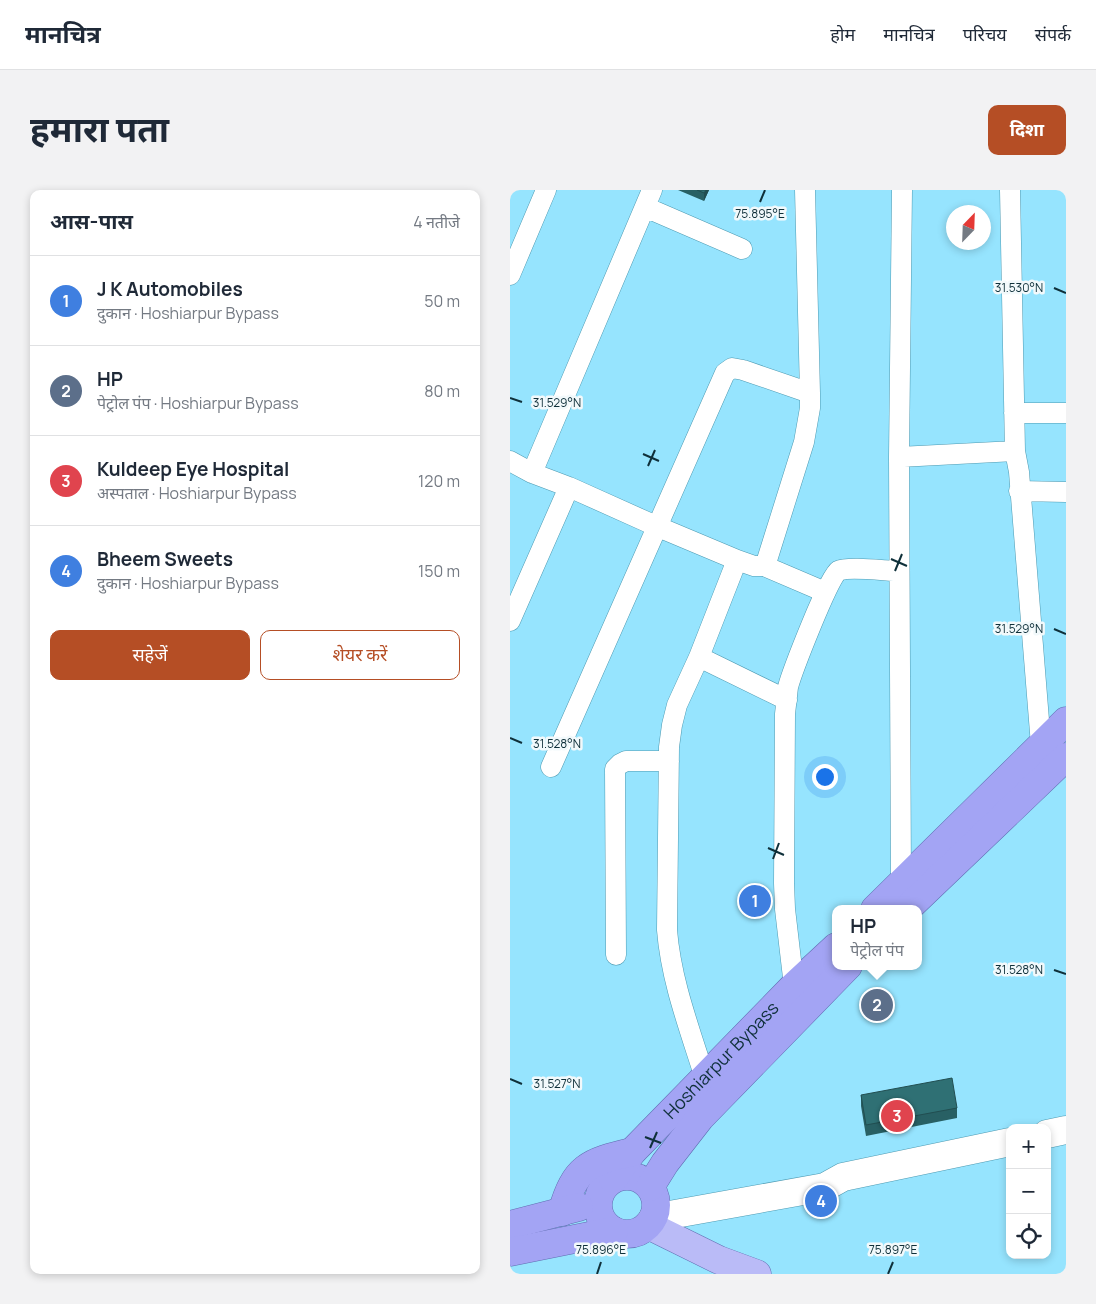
<!DOCTYPE html>
<html lang="hi">
<head>
<meta charset="utf-8">
<style>
  :root { --surface:#fff; --page:#f2f2f3; --text:#1f2937; --muted:#747a83; --line:#e0e1e3; --accent:#b54e25 }
  body { margin:0; font-family:Manrope,"Noto Sans Devanagari",sans-serif; background:var(--page); color:var(--text) }
  .controls { position:absolute; right:15px; bottom:15px; display:grid; overflow:hidden; border-radius:10px; box-shadow:0 2px 8px #0003 }
  .controls button { width:45px; height:45px; display:grid; place-items:center; padding:0; border:0; border-bottom:1px solid var(--line); background:var(--surface); color:var(--text); font:25px sans-serif }
  .compass { position:absolute; left:436px; top:15px; width:45px; height:45px; border-radius:50%; background:var(--surface); box-shadow:0 2px 8px #0003; rotate:23deg }
  .you { position:absolute; left:314px; top:586px; width:18px; height:18px; margin:-12px; border:4px solid #fff; border-radius:50%; background:#1a73e8; box-shadow:0 0 0 8px #1a73e833 }
  .badge { display:grid; place-items:center; width:32px; height:32px; border-radius:50%; background:var(--accent); color:#fff; font-size:16px; font-weight:700 }
  .pin { position:absolute; translate:-50% -50%; border:2px solid #fff; box-shadow:0 1px 5px #0006 }
  .popup { position:absolute; left:322px; top:715px; width:90px; height:65px; box-sizing:border-box; display:grid; place-content:center; border-radius:10px; background:var(--surface); filter:drop-shadow(0 1px 4px #0005); font-size:16px; white-space:nowrap; color:var(--muted) }
  .popup b { font-size:19px; color:var(--text) }
  .popup::after { content:''; position:absolute; left:50%; top:100%; margin-left:-10px; border:10px solid transparent; border-top-color:var(--surface) }
  .list { margin:0; padding:0; list-style:none }
  h2 { display:flex; justify-content:space-between; align-items:center; height:65px; margin:0; padding:0 20px; font-size:21px }
  h2 small { font-size:16px; font-weight:400; color:var(--muted) }
  .list li { display:grid; grid-template-columns:32px 1fr auto; gap:15px; align-items:center; box-sizing:border-box; height:90px; padding:0 20px; border-top:1px solid var(--line) }
  .list b { display:block; font-size:19px; white-space:nowrap }
  .list p { margin:0; font-size:16px; white-space:nowrap; color:var(--muted) }
  .list em { font-size:16px; font-style:normal; color:var(--muted) }
  .actions { display:flex; gap:10px; padding:15px 20px }
  .actions a { flex:1; padding:11px 0; border:1px solid var(--accent); border-radius:10px; text-align:center; font-size:18px; color:var(--accent) }
  .actions .main { background:var(--accent); color:#fff }
  .icon { flex:none; width:28px; height:28px; fill:none; stroke:currentColor; stroke-width:2; stroke-linecap:round; stroke-linejoin:round }
  .map { position:relative; flex:none; width:556px; height:1084px; overflow:hidden; border-radius:10px }
  header { display:flex; align-items:center; gap:30px; box-sizing:border-box; height:70px; padding:0 25px; background:var(--surface); border-bottom:1px solid var(--line) }
  header strong { font-size:24px }
  nav { display:flex; gap:28px; margin-inline-start:auto; font-size:18px }
  .intro { display:flex; align-items:center; justify-content:space-between; box-sizing:border-box; height:120px; padding:0 30px }
  h1 { margin:0; font-size:35px }
  .button { padding:12px 22px; border-radius:10px; background:var(--accent); color:#fff; font-size:18px; font-weight:700 }
  main { display:flex; gap:30px; padding:0 30px }
  aside { flex:1; background:var(--surface); border-radius:10px; box-shadow:0 2px 8px #0003 }
  .map>svg:first-child { display:block }
  .lines { fill:none; stroke-linecap:round; stroke-linejoin:round }
  .minor-casing { stroke:#4d9ab2; stroke-width:21 }
  .secondary-casing { stroke:#4d9ab2; stroke-width:29 }
  .primary-casing { stroke:#606db1; stroke-width:29 }
  .trunk-casing { stroke:#606db1; stroke-width:29 }
  .minor { stroke:#fff; stroke-width:20 }
  .secondary { stroke:#fff; stroke-width:28 }
  .primary { stroke:#babbf7; stroke-width:28 }
  .trunk { stroke:#a3a4f4; stroke-width:28 }
  .wall { fill:#286064 }
  .shaded-wall { fill:#214e51 }
  .building { fill:#2f7074; stroke:#214e51 }
  .ticks { fill:none; stroke:#0f303a; stroke-width:2 }
  .labels { text-anchor:middle; stroke-width:5; stroke-linejoin:round; paint-order:stroke }
  .street-label { font-size:18px; fill:#0f303a; stroke:#f2f9fb }
  .ticks-label { font-size:12px; text-anchor:middle; fill:#0f303a; stroke:#f2f9fb; stroke-width:5; stroke-linejoin:round; paint-order:stroke }
</style>
</head>
<body>
<header>
<strong>मानचित्र</strong>
<nav><a>होम</a><a>मानचित्र</a><a>परिचय</a><a>संपर्क</a></nav>
</header>
<div class="intro"><h1>हमारा पता</h1><a class="button">दिशा</a></div>
<main>
<aside>
<h2>आस-पास<small>4 नतीजे</small></h2>
<ul class="list">
<li><span class="badge" style="background:#3f7fe0">1</span><div><b>J K Automobiles</b><p>दुकान · Hoshiarpur Bypass</p></div><em>50 m</em></li>
<li><span class="badge" style="background:#5c6f8a">2</span><div><b>HP</b><p>पेट्रोल पंप · Hoshiarpur Bypass</p></div><em>80 m</em></li>
<li><span class="badge" style="background:#e0444e">3</span><div><b>Kuldeep Eye Hospital</b><p>अस्पताल · Hoshiarpur Bypass</p></div><em>120 m</em></li>
<li><span class="badge" style="background:#3f7fe0">4</span><div><b>Bheem Sweets</b><p>दुकान · Hoshiarpur Bypass</p></div><em>150 m</em></li>
</ul>
<div class="actions"><a class="main">सहेजें</a><a>शेयर करें</a></div>
</aside>
<div class="map">
<svg width="556" height="1084" viewBox="0 0 556 1084">
  <rect width="100%" height="100%" fill="#96e4fe"/>
  <g class="lines">
    <defs>
      <path id="minor" d="M500,0L505,261
        M135,17L232,59
        M0,85L36,0
        M504,223H556
        M389,267L505,261L509,282L531,555
        M0,271L22,283L59,297L146,336L227,370L189,467L167,515L162,535L159,557L157,740C161,791 180,840 195,888
        M22,283L142,0
        M509,301L556,302
        M227,370L244,376H254L257,370L294,252L300,218V203L295,0
        M254,376L315,402
        M0,431L59,297
        M189,467L277,510
        M41,577L215,183L222,178L233,180L300,203
        M391,692L389,267L392,0
        M106,765L105,579L110,574L116,571H159
        M284,796L275,719L274,693L275,524C276,515 277,506 278,497C282,482 319,386 328,381C338,376 377,381 389,381"/>
      <path id="secondary" d="M537,944L556,940
        M143,1028L315,997L333,987L500,952"/>
      <path id="primary" d="M138,1035L209,1070L247,1084"/>
      <g id="trunk">
        <path d="M365,719L556,531"/>
        <path d="M397,719L556,567"/>
        <circle cx="117" cy="1015" r="29"/>
        <path id="s1" d="M103,989L122,962L284,796L326,757"/>
        <path d="M140,997L155,973L190,928L338,776"/>
        <path d="M52,1022C65,977 78,972 122,962"/>
        <path d="M0,1035L69,1017"/>
        <path d="M0,1062L104,1041"/>
      </g>
    </defs>
    <!-- minor casing -->
    <use href="#minor" class="minor-casing"/>
    <!-- secondary casing -->
    <use href="#secondary" class="secondary-casing"/>
    <!-- primary casing -->
    <use href="#primary" class="primary-casing"/>
    <!-- trunk casing -->
    <use href="#trunk" class="trunk-casing"/>
    <!-- minor -->
    <use href="#minor" class="minor"/>
    <!-- secondary -->
    <use href="#secondary" class="secondary"/>
    <!-- primary -->
    <use href="#primary" class="primary"/>
    <!-- trunk -->
    <use href="#trunk" class="trunk"/>
  </g>
  <!-- wall -->
  <path class="wall" d="M168,0H199L194,11Z
    M351,905L447,918V928L356,946L351,916Z"/>
  <!-- shaded-wall -->
  <path class="shaded-wall" d="M196,0H199L194,11V3Z"/>
  <!-- building -->
  <path class="building" d="M187,0H196L194,3Z
    M442,888L447,918L356,935L351,905Z"/>
  <!-- ticks -->
  <path class="ticks" d="M250,12L255,0M544,98L556,103M0,208L12,212M133,264L149,271M138,276L145,260M381,369L397,376M385,381L392,364M544,439L556,444M0,548L12,553M258,658L274,665M263,669L269,653M544,780L556,784M0,889L12,894M135,947L151,953M140,958L147,942M87,1084L91,1072M378,1084L383,1072"/>
  <g class="labels">
    <!-- street labels -->
    <g class="street-label">
      <text dy="6" stroke="none"><textPath href="#s1" startOffset="161">Hoshiarpur Bypass</textPath></text>
    </g>
  </g>
  <g class="ticks-label">
    <text x="250" y="28">75.895°E</text>
    <text x="509" y="102">31.530°N</text>
    <text x="47" y="217">31.529°N</text>
    <text x="509" y="443">31.529°N</text>
    <text x="47" y="558">31.528°N</text>
    <text x="509" y="784">31.528°N</text>
    <text x="47" y="898">31.527°N</text>
    <text x="91" y="1064">75.896°E</text>
    <text x="383" y="1064">75.897°E</text>
  </g>
</svg>
<div class="controls">
<button>+</button>
<button>−</button>
<button><svg class="icon" aria-label="locate" viewBox="0 0 24 24"><circle cx="12" cy="12" r="6"/><path d="M12 2v4M12 18v4M2 12h4M18 12h4"/></svg></button>
</div>
<svg class="compass" viewBox="-18 -18 36 36"><path d="M0-13l5 13h-10z" fill="#e53935"/><path d="M0 13l5-13h-10z" fill="#747a83"/></svg>
<div class="you"></div>
<div class="pin badge" style="left:245px;top:711px;background:#3f7fe0">1</div>
<div class="pin badge" style="left:367px;top:815px;background:#5c6f8a">2</div>
<div class="popup"><b>HP</b>पेट्रोल पंप</div>
<div class="pin badge" style="left:387px;top:926px;background:#e0444e">3</div>
<div class="pin badge" style="left:311px;top:1011px;background:#3f7fe0">4</div>
</div>
</main>
</body>
</html>
